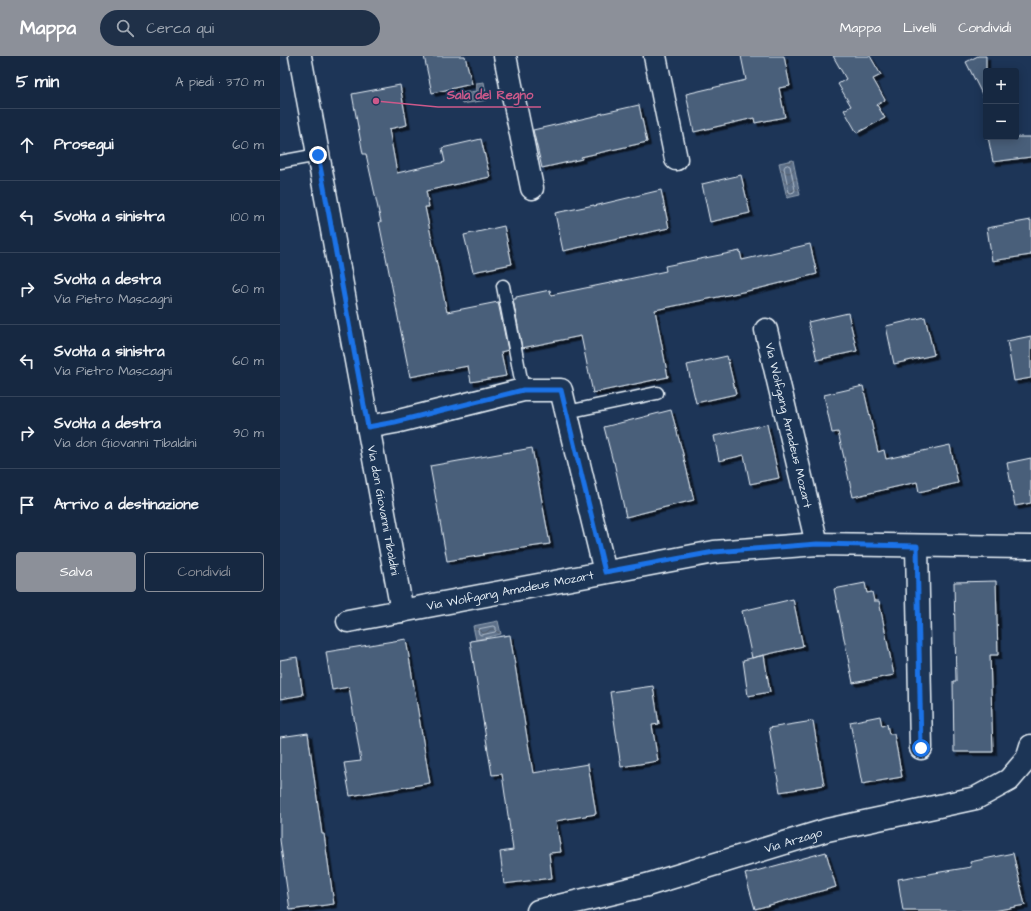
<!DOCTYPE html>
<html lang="it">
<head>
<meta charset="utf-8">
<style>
  :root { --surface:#162841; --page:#1f3048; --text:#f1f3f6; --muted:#9ea6b1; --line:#35445a; --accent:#8c9099 }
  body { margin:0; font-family:"Architects Daughter",sans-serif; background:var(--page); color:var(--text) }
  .controls { position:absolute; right:12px; top:12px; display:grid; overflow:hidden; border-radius:4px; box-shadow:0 2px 10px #0003 }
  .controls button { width:36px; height:36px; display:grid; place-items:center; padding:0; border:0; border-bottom:1px solid var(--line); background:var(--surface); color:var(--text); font:20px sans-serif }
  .stop { position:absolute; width:12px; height:12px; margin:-9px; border:3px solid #1a73e8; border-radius:50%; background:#fff }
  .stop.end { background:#1a73e8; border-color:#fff; box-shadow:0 1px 4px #0008 }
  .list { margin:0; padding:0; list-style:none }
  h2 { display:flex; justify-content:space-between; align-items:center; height:52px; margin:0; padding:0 16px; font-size:17px }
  h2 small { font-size:13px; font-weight:400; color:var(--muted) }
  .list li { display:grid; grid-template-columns:26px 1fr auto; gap:12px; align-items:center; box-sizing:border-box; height:72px; padding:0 16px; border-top:1px solid var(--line) }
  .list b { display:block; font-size:15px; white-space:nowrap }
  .list p { margin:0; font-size:13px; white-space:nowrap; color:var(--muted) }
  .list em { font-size:13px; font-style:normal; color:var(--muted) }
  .actions { display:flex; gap:8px; padding:12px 16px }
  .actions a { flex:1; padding:9px 0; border:1px solid var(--accent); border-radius:4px; text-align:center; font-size:14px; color:var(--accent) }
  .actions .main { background:var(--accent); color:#fff }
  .icon { flex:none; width:22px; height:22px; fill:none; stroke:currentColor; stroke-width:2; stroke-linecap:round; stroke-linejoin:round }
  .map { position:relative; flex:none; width:751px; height:855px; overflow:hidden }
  header { display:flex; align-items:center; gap:24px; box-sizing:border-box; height:56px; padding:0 20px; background:var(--accent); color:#fff }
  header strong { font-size:19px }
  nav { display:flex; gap:22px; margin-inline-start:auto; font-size:14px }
  .search { width:280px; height:36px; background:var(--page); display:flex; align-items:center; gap:10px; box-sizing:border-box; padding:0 14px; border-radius:22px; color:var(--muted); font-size:15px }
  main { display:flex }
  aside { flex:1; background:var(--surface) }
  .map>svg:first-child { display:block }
  .water { fill:url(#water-waves); stroke:#95a4b5 }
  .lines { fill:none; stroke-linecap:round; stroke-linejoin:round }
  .shore { stroke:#b0bdcc; stroke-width:1 }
  .building { fill:#495e7a; stroke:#e8f1f8; filter:url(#shadow) }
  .service-casing { stroke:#e8f1f8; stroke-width:15 }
  .minor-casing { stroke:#e8f1f8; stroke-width:25 }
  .service { stroke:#1d3557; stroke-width:12 }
  .minor { stroke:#1d3557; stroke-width:22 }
  .route { stroke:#1a73e8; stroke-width:5 }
  .labels { text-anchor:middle; stroke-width:3.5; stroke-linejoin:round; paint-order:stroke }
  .street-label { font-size:12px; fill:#e8f1f8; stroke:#1d3557 }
  .leader { fill:none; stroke:#cd598a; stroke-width:1.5 }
  .callout-dot { fill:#cd598a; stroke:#1d3557; stroke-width:1.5 }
  .callout-label { font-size:13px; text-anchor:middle; font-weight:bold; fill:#cd598a; stroke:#1d3557; stroke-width:3.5; stroke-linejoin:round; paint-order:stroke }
</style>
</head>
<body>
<header>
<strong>Mappa</strong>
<div class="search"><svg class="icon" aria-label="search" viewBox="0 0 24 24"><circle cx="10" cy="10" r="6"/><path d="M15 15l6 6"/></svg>Cerca qui</div>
<nav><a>Mappa</a><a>Livelli</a><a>Condividi</a></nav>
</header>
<main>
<aside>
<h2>5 min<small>A piedi · 370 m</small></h2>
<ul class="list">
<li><svg class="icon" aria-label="ahead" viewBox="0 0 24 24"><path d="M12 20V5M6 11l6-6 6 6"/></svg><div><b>Prosegui</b></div><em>60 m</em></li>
<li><svg class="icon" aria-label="left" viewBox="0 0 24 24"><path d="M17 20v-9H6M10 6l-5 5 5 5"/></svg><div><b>Svolta a sinistra</b></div><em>100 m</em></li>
<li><svg class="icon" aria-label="right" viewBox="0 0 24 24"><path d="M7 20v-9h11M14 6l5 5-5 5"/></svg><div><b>Svolta a destra</b><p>Via Pietro Mascagni</p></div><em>60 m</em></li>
<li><svg class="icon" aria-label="left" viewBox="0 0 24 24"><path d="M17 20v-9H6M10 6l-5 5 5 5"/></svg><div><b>Svolta a sinistra</b><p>Via Pietro Mascagni</p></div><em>60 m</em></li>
<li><svg class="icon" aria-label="right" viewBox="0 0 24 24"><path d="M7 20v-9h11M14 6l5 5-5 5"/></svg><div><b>Svolta a destra</b><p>Via don Giovanni Tibaldini</p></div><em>90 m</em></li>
<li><svg class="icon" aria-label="arrive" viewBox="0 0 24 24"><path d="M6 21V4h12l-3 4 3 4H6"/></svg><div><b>Arrivo a destinazione</b></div></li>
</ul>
<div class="actions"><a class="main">Salva</a><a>Condividi</a></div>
</aside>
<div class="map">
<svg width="751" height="855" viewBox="0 0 751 855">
  <defs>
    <pattern id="water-waves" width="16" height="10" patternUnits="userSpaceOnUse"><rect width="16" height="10" fill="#5d7089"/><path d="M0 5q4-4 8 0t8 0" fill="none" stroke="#505a66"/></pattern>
    <filter id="shadow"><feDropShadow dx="3.5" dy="3.5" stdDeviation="0" flood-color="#0009"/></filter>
  </defs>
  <rect width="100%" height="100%" fill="#1d3557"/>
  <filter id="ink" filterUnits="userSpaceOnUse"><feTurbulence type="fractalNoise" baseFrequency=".025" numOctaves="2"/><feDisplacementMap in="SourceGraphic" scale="8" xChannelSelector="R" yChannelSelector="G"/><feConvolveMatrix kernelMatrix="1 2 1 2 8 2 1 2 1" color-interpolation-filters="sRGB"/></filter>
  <g filter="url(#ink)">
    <!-- water -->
    <path class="water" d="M204,26L207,44L182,48L180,37L197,35L196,27Z
      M513,104L520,139L507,142L499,107Z
      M218,565L221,578L196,584L193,570Z"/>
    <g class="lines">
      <!-- shore -->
      <path class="shore" d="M508,109L510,110L515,134L514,136L511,137L509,136L504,112L505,110Z
        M214,570L216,571V574L215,576L201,579L199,578L198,574L199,573Z"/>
    </g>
    <!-- building -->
    <path class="building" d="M144,0H185L192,28L152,37Z
      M461,0H504L510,30L499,32L505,61L475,67L474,62L414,76L406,38L466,24Z
      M553,0H590L601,19L593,23L605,44L597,49L605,62L577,77L564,54L571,50L558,28L566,23Z
      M698,0H706V46L686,6Z
      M120,29L127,69L109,73L117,117L165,106L162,92L201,83L210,121L146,135L149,151H145L167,256L218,246L228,294L221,296L226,320L191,326L188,310L130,321L99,166H101L86,98H83L72,38Z
      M359,49L367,86L301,101L302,103L262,112L253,74L319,59V58Z
      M708,81H751V101L713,106Z
      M461,119L470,157L430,166L422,128Z
      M381,134L389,172L283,195L275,157L314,149V150Z
      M751,164V199L712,205L707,172Z
      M224,170L232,208L193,216L184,179Z
      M530,188L537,218L477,233L375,254L388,321L313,337L301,280L242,292L233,243H236V241L270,234L271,239L330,227L386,215L385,210L460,195L462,204Z
      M568,257L577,295L537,304L528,266Z
      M645,261L654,299L614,308L606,270Z
      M751,280V322L734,325L727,285Z
      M447,300L456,338L416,347L407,309Z
      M583,330L598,396L604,394L606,403L670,389L678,427L639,436L637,426L573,441L558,376L552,377L544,339Z
      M391,354L403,398L414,444L346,461L334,406H333L324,371Z
      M487,368L499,422L470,428L464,399L439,405L434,380Z
      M252,392L270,488L203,498L204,499L167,505L150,410Z
      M751,402V447L735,450L727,407Z
      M716,525L718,599H710L713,696H674L673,625H676L674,526Z
      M585,527L587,537L592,536L594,545H599L614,619L573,627L554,533Z
      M513,543L523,590L472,602L462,555Z
      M230,579L253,717L308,708L316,758L276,765L281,796L269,797L272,822L224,828L220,796L233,794L222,718L212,719L190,585Z
      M126,583L150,727L70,740L64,707L81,705L69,631L52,634L46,596Z
      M484,599L490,636L468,640L463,604Z
      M17,601L23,639L0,643V604Z
      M373,630L379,668L372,669L378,705L341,711L330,636Z
      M600,660L602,670L607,668L609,678H614L622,721L582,728L570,666Z
      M533,665L544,729L500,736L489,672Z
      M28,677L42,778H44L54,848L10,854L0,784V681Z
      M546,796L556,831L475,853L465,818Z
      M733,797L745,849L714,855H623L618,823L691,811L690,806Z"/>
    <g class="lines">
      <defs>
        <path id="service" d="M0,106L38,99
          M223,230L243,334
          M287,356L377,337"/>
        <g id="minor">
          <path id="s1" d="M20,0L122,555"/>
          <path d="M225,0L252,132"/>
          <path d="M375,0L396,103"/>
          <path id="s2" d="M486,274L537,488"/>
          <path d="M88,371L115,366L243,334H281L325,516"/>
          <path d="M637,490L641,692"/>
          <path id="s3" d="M68,565L434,496L537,488L751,491"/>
          <path id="s4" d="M258,855L367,829L547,774L696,742L729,724L747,703L751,690"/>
        </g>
      </defs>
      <!-- service casing -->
      <use href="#service" class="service-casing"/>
      <!-- minor casing -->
      <use href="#minor" class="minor-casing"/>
      <!-- service -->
      <use href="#service" class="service"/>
      <!-- minor -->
      <use href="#minor" class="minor"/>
    </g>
  </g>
  <g class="lines" filter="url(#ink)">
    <!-- route -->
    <path class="route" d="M38,99L88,371L115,366L243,334H281L325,516L434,496L537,488L637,490L641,692"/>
  </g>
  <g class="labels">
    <!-- street labels -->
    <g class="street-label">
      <text dy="4" stroke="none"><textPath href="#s2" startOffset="98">Via Wolfgang Amadeus Mozart</textPath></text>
      <text dy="4" stroke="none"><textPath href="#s1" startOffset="462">Via don Giovanni Tibaldini</textPath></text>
      <text dy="4" stroke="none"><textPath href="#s3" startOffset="165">Via Wolfgang Amadeus Mozart</textPath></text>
      <text dy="4" stroke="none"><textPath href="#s4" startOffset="265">Via Arzago</textPath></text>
    </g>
  </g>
  <!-- callouts -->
  <path class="leader" d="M96 45L158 51H261"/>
  <circle class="callout-dot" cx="96" cy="45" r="4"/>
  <g class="callout-label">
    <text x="210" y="43">Sala del Regno</text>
  </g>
</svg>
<div class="controls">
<button>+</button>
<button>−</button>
</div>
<div class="stop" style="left:641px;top:692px"></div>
<div class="stop end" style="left:38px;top:99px"></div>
</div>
</main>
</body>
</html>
